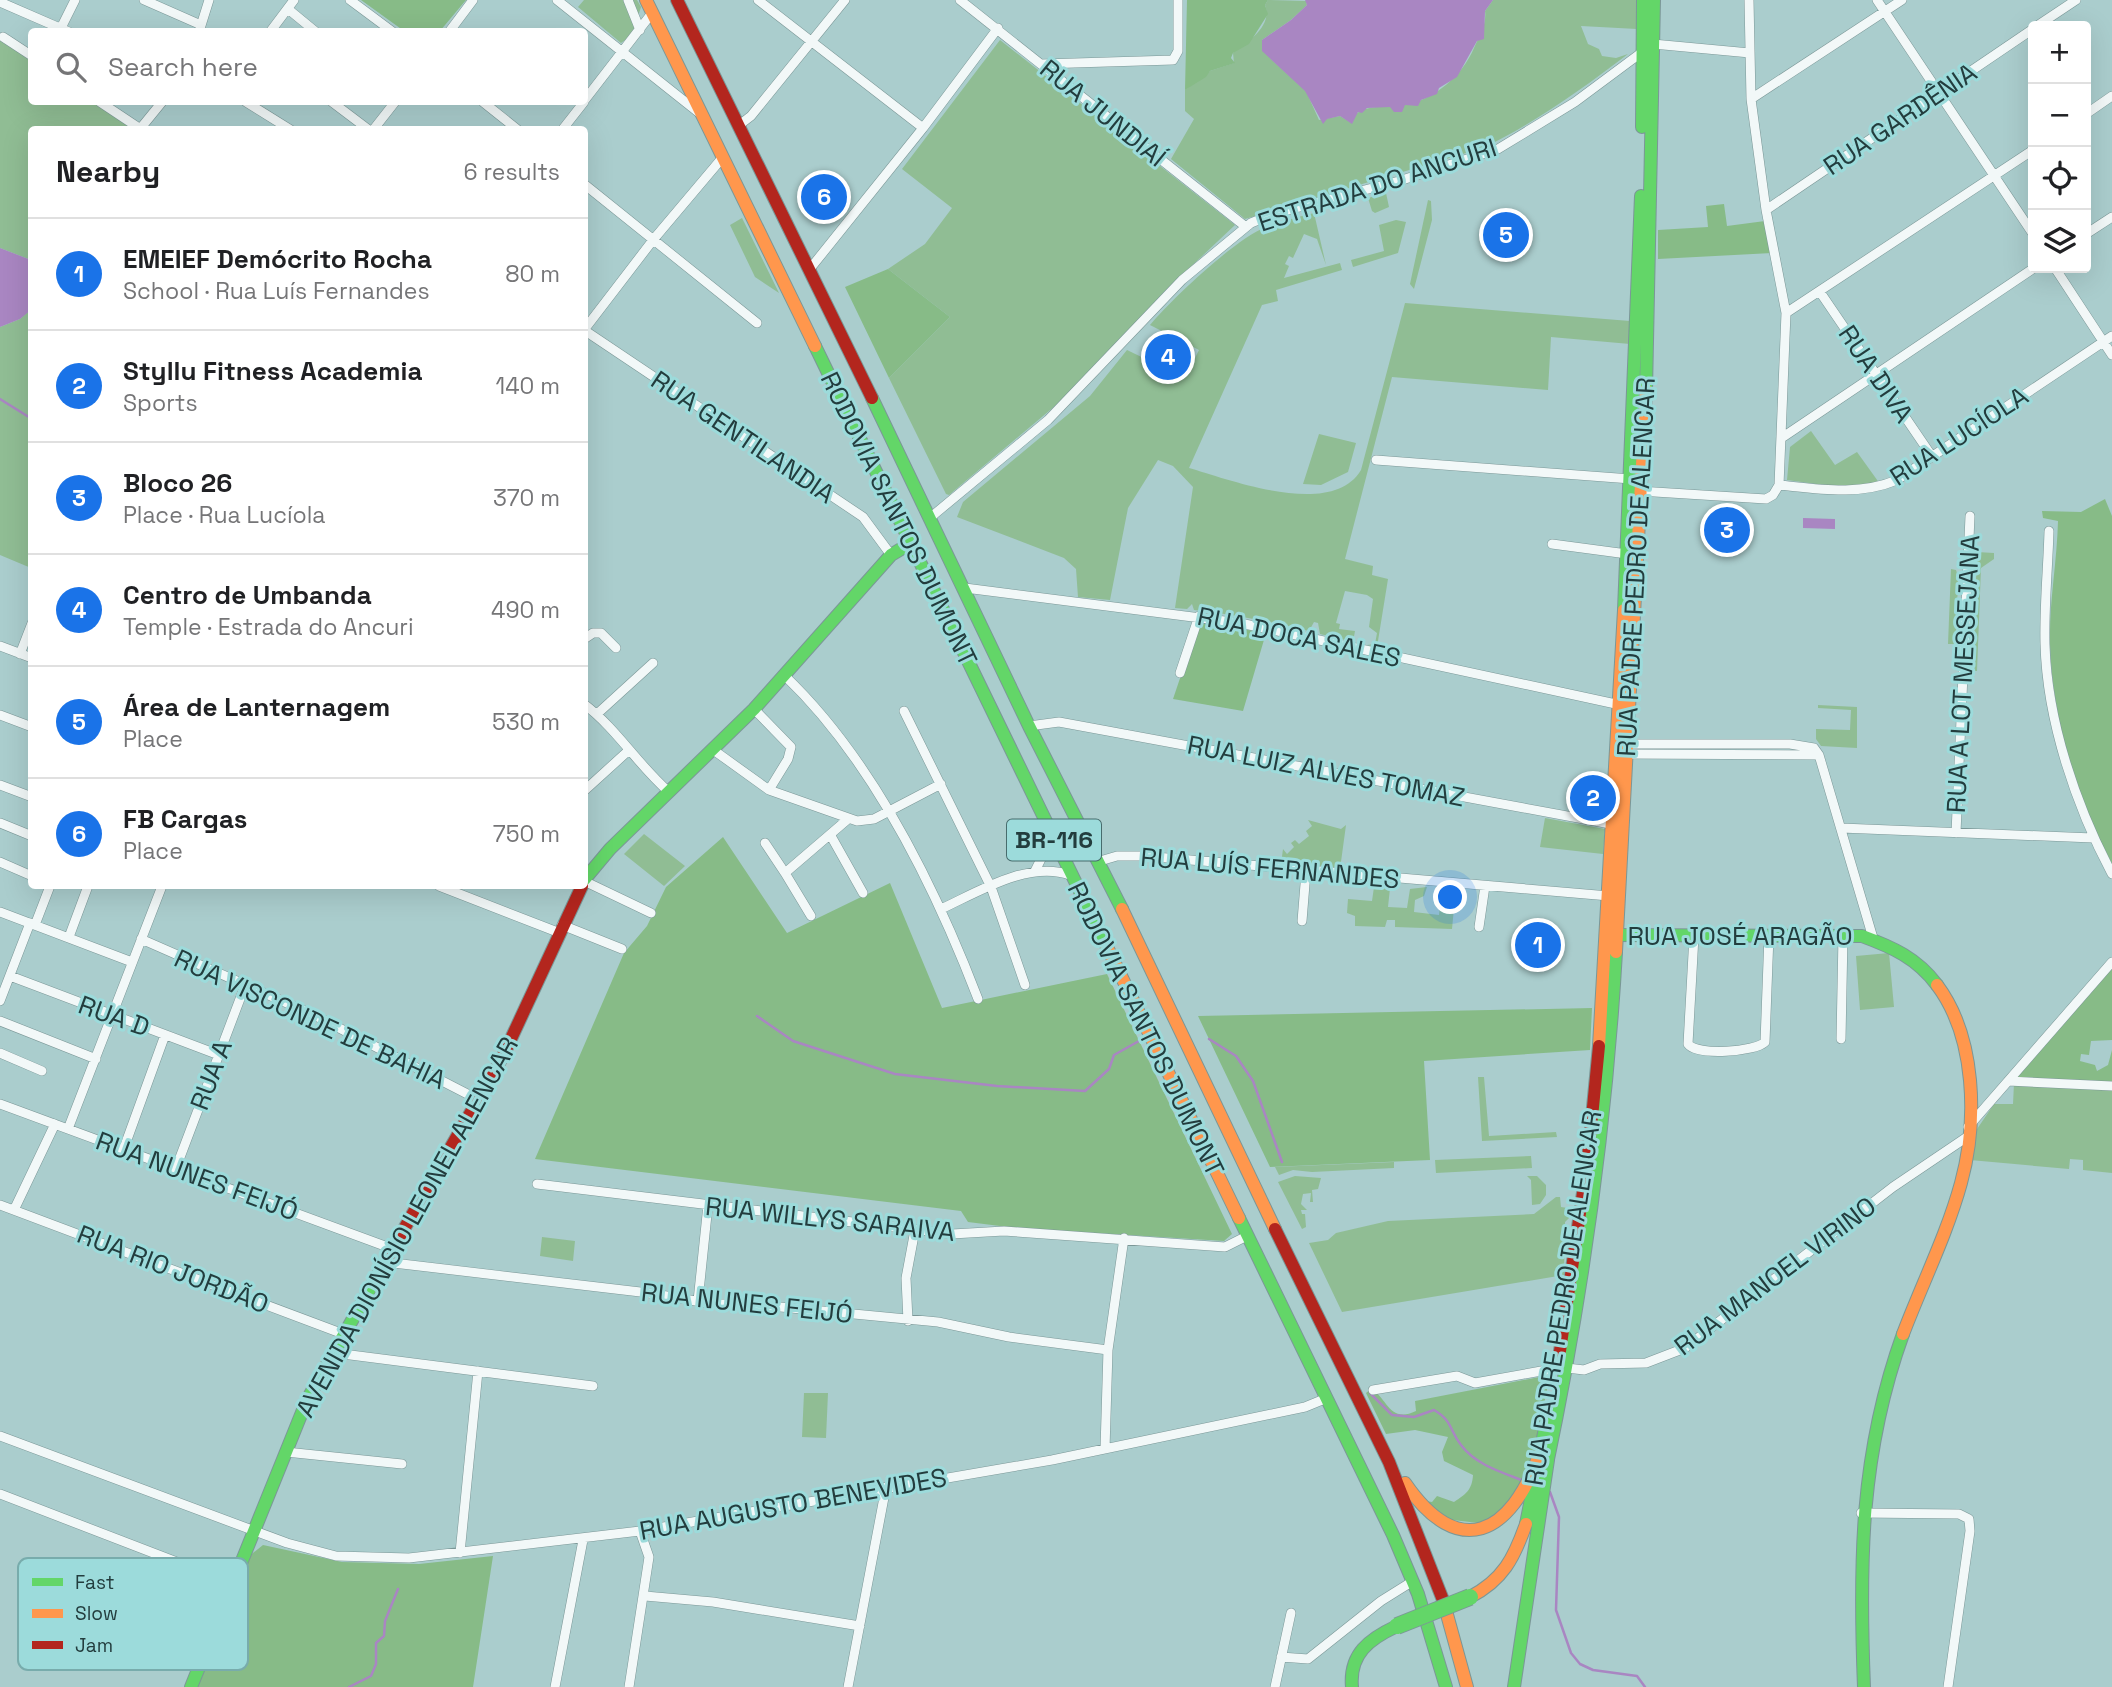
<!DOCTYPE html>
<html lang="en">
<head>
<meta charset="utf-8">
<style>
  :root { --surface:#fff; --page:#f6f6f6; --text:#202124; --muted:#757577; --line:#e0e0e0; --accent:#1a73e8 }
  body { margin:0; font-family:"Space Grotesk",sans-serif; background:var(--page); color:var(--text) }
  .controls { position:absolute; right:21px; top:21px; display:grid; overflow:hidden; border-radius:7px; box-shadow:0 7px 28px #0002 }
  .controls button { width:63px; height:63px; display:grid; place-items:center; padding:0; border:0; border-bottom:2px solid var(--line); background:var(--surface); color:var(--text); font:35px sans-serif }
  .you { position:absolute; left:1451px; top:898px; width:24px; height:24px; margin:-18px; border:5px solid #fff; border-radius:50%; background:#1a73e8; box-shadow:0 0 0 10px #1a73e833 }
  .badge { display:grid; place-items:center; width:46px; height:46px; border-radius:50%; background:var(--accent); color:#fff; font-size:23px; font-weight:700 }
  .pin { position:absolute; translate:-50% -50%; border:4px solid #fff; box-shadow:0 2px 7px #0006 }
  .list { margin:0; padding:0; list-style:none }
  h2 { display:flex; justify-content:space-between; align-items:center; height:91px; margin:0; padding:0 28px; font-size:30px }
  h2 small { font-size:23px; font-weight:400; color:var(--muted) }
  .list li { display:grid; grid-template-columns:46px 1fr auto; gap:21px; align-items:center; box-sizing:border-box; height:112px; padding:0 28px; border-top:2px solid var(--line) }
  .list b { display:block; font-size:26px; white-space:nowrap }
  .list p { margin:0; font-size:23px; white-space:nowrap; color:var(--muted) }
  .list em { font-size:23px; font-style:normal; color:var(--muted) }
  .icon { flex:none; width:38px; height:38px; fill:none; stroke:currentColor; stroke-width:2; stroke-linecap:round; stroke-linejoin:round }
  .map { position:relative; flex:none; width:2112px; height:1687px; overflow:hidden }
  .search { position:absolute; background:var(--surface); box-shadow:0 7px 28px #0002; left:28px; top:28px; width:560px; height:77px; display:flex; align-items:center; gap:18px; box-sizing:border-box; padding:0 24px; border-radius:7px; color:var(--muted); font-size:26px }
  .panel { position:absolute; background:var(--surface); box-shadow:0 7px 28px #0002; left:28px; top:126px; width:560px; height:763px; border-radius:7px }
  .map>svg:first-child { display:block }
  .green { fill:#90bd94 }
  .forest { fill:#87bb87 }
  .water { fill:#a986c2 }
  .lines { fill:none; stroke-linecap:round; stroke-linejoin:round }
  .stream { stroke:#a986c2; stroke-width:2.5 }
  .street-casing { stroke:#7b9797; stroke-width:10 }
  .fast-casing { stroke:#7b9797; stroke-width:14 }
  .slow-casing { stroke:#7b9797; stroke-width:14 }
  .jam-casing { stroke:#7b9797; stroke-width:14 }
  .street { stroke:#f2f8f8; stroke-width:9 }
  .fast { stroke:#63d668; stroke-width:12 }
  .slow { stroke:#ff974d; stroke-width:12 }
  .jam { stroke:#b3261e; stroke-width:12 }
  .fast-bridge-casing { stroke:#7b9797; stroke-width:18; stroke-linecap:butt }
  .fast-bridge { stroke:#63d668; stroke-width:16 }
  .labels { text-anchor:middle; stroke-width:6; stroke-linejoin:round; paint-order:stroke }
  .shield { fill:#9cdbdb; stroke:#476c6d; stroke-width:2 }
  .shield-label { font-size:24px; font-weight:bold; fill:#233d3e }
  .street-label { font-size:26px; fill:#233d3e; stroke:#9cdbdb }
  .key { fill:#9cdbdb; stroke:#78acac; stroke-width:2 }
  .key-label { font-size:19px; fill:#233d3e }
</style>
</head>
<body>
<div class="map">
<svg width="2112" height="1687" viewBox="0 0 2112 1687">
  <rect width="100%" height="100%" fill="#aacdcd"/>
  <!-- green -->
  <path class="green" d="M584,0H637L641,7L632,35L621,43L578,7Z
    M1268,0L1306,1L1307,5L1291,20L1262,40L1271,59L1306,91L1319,120L1340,116L1352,123L1353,117C1367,102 1387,109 1405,105C1435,99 1462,76 1474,48C1479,37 1487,23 1485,11L1493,0H1638L1637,29L1581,26L1588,44L1599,49L1602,56L1616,58L1628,54C1582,89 1535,123 1483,148L1245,219L1171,159L1194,119L1185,111V90L1210,71L1234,63L1233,53C1248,42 1273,26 1265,5Z
    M0,38L31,59L32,102H93L133,129L32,130L31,260L0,248Z
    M1000,40L1235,225L1164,292L1068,395L949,495L946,494L889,378L950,317L888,269L925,244L952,208L902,169Z
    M1386,193L1389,207L1375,213L1372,211L1368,198Z
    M1428,200L1431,201L1432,220L1414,289L1410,284Z
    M1314,213L1326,265L1317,239L1304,234L1293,258L1289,256L1285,264L1289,266L1284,278L1340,263L1342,270L1276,290L1278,301L1262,305L1189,468C1231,480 1332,519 1361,470L1405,303L1630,321V344L1551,337L1548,390L1392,377L1345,559L1373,566L1372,575L1388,579L1377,647L1367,645L1375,644L1377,633L1369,627L1373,599L1367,595L1345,591L1336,623L1340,624L1339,629L1355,631L1353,642L1320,634L1318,623L1314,622L1309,631C1271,622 1231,614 1194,610L1192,604L1187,609L1175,608L1193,487L1173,466L1158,460L1128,508L1110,600L1078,597L1076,569L1064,558L957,517L963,502L1090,396L1127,350L1185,378L1199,350L1150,325C1172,299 1235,239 1266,227C1282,221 1298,217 1314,213Z
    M742,218L746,226L779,293L755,277L730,225Z
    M1396,220L1406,222L1398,253L1353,267L1351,260L1384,251L1379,225Z
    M31,309V568L0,555V327L20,319Z
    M1811,431L1835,465L1857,452L1880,484L1831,486L1787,480L1790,447Z
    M1319,434L1356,443L1348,472L1321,485L1303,484Z
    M1977,552L1994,553V559L1981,568L1977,671H1973Z
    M1951,569L1956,570L1958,576L1956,644H1948Z
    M1818,705L1857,707V748L1821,746L1816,739V729L1850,730L1851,710L1818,708Z
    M1545,818L1605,829L1603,854L1540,847Z
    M1308,820L1341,829L1346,825L1340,869L1281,864L1283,849L1287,854L1294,847L1291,843L1295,840L1299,844L1309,836L1306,831L1312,826Z
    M644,834L685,866L664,886L624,854Z
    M1374,887L1390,888L1388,907L1407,908L1410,889L1427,887L1424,896L1415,900L1414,912L1439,915L1440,906L1454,908L1452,929L1395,927V920H1387L1385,927L1355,926V916L1347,913L1348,899L1372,901Z
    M1889,953L1894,1007L1860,1010L1856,956Z
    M1478,1077H1484L1489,1136L1556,1132L1557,1137L1482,1141Z
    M2014,1083L2112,1088V1173L2083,1170V1160L2070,1159L2069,1169L1970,1160L1973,1135L1994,1104H2013Z
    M1531,1156L1532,1168L1436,1173L1435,1160Z
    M1394,1162V1168L1312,1172L1293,1170L1279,1175L1275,1167Z
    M1295,1176L1321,1178L1318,1189L1312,1190L1313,1202H1310L1311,1193L1303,1194L1301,1204L1307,1210H1301L1302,1214H1305L1306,1227L1302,1229L1278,1182Z
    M1527,1176H1537L1546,1185V1195L1540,1204L1532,1205L1531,1180Z
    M1556,1197H1560L1561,1207L1574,1209V1213L1565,1222L1564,1275L1342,1312L1309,1243L1328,1240L1336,1233L1388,1221L1534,1214Z
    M542,1237L575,1241L573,1261L540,1256Z
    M804,1393H828L826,1438L802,1437Z"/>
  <!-- forest -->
  <path class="forest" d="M361,0H466L440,31H404Z
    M1187,0H1268L1265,5L1268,14L1249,44L1233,53L1231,58L1235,63L1210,71L1206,77L1185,90Z
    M1724,204L1727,226L1765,221L1772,253L1658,259V230L1708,227L1706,206Z
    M888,269L950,317L889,378L845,287Z
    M2105,499L2112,516V864C2077,800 2052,718 2050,644C2049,603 2057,562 2058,521L2043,518L2042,511L2081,512Z
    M1199,622L1266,633L1243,711L1173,699Z
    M723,837L787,933L890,883L942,1008L1107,974L1232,1234L1224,1241L1016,1228L968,1222L961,1211L535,1159L624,953L647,926L666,887Z
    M2112,967V1040L2091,1041L2089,1055L2081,1054L2080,1061L2095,1065L2097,1071L2108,1065L2112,1050V1084L2012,1079Z
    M1592,1008L1590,1050L1424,1061L1430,1160L1270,1167L1198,1016Z
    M1550,1375L1536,1444L1519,1496L1487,1524L1444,1519L1426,1501L1432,1502L1437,1496L1454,1502C1466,1494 1472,1490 1473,1475L1444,1461L1442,1452L1448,1437L1415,1430L1386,1434L1366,1393L1371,1389C1387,1397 1389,1424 1416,1411L1415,1401Z
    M263,1545L342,1562L419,1564L493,1556L473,1687H196L248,1557Z"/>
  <!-- water -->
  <path class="water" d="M1305,0H1493L1485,11L1484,39L1477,41L1457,77L1439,88L1437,94L1421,100L1418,106L1405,105L1402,112H1394L1390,107L1367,108L1362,113L1358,112L1352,124L1340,116L1327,119L1323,124L1305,91L1262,51V40L1291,20L1307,5Z
    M0,248L31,260L32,309L20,319L0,327Z
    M1803,518L1835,519V529L1803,528Z"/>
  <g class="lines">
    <!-- stream -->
    <path class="stream" d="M0,399L32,419
      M757,1016L793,1041L895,1074L997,1086L1085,1091L1109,1069L1114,1055L1139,1041
      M1209,1039L1236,1056L1253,1081L1282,1162
      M1370,1393L1392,1415L1414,1417L1434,1410C1453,1421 1449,1430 1461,1445C1476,1465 1501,1472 1524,1481
      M1550,1492L1559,1517L1556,1610L1571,1653L1580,1664L1593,1670L1637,1676L1645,1687
      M349,1687L371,1676L376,1664V1643L384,1636L385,1621L398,1589"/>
    <defs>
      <path id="street" d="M144,0L201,25
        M350,0L393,32
        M557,0L698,112
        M628,0L640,30
        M758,0L923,128
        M960,0L1246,227
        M1877,0L2033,234
        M0,2L69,32
        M288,9L316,32
        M2037,26L2076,0
        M61,28L75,0
        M199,32L209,0
        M270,32L294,0
        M449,32L473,0
        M3,37L32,56
        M1042,64L1173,60L1178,51V0
        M1751,99L1902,0
        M584,101L652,13
        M100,102L142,130
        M246,102L291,130
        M332,102L369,130
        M483,102L518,130
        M2086,114L2112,96
        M738,126L751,116L845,0
        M140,129L162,102
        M373,130L395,102
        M562,130L584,102
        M584,184L757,323
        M1766,210L2033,29
        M2086,234L2112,217
        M2055,268L2112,355
        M809,270L923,128L998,28
        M1820,292L1931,455
        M1786,313L2033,150
        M584,330L863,517L891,555
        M584,330L653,240L723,157
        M1783,437L2034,268
        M1376,460L1631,479
        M1779,485C1819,489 1859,496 1897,480L2112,336
        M1639,491L1766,499L1773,495L1779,485L1786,313L1766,210L1751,99L1749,0
        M931,517L1048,420L1182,280L1251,223L1273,214L1399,181L1498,149L1575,102L1653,44L1750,53
        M2049,531C2048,568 2044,606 2045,644C2047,721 2076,806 2112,874
        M1552,544L1627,554
        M965,588L1240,623L1625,706
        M584,639L593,633H601L616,648
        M0,646L32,658
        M20,654L32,623
        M1180,673L1199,616
        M785,676C873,760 935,887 978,999
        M584,704C617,729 638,765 669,792
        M754,709L791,747L788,759L769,790
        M904,711L991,887L1025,985
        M597,714L653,663
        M0,715L32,727
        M1029,726L1059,722L1616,825
        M1623,744H1790L1814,748L1819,755L1873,938
        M712,749L769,790L857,821L874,819L941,784
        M1622,754L1819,755
        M0,785L32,797
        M584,791L628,751
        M0,823L32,836
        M1841,828L2093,838
        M1956,833L1970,516
        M831,836L863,893
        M765,843L785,873L848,819
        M1100,861L1117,856H1144L1609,896
        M0,862L32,876
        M1035,871L1044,853L1048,830
        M785,873L811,916
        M584,881L651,913
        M439,886L560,933
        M941,909C978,892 1029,860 1070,875
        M0,912L132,962
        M1302,921L1306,872
        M35,925L50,886
        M562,925L622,949
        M1479,927L1485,886
        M1694,936L1688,1044C1697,1056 1755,1052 1765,1042L1769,935
        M69,937L88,886
        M141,939L312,1014L479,1100
        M10,976L219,1055
        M0,1001L30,923
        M0,1021L96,1059
        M1841,1039L1843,936
        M0,1053L42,1071
        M2008,1081L2112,1086
        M0,1104L393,1249
        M1968,1127L2112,962
        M68,1129L162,886
        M124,1148L165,1035
        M176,1168L246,983
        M537,1184L952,1234L1004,1231L1225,1247L1247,1236
        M0,1205L346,1335
        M14,1210L55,1124
        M385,1262L649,1293L713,1304H748L938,1322L1009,1337L1108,1350
        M698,1301L708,1205
        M908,1321L906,1278L915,1230
        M335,1353L593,1386
        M1567,1368L1584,1370L1600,1364L1646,1363L1685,1348L1893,1187L1967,1137
        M1373,1390L1457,1376L1475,1383L1558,1368
        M0,1436L287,1543L336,1556L409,1558L640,1531L1052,1460L1305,1407L1327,1398
        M1105,1449L1108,1350L1124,1238
        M286,1452L402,1464
        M0,1494L234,1584
        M1861,1513L1959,1514L1969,1519L1970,1531L1948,1687
        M460,1553L478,1371
        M645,1596L713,1602L860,1626
        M1281,1657L1308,1659L1381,1601L1413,1581
        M555,1687L583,1540
        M629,1687L649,1557L640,1531
        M848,1687L886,1487
        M1275,1687L1291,1613"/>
      <path id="fast" d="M1642,127L1643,0
        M815,346L1106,945
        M1646,390L1654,0
        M872,398L1029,726L1122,909
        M1624,610L1641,196
        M584,880L610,849L754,709L891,555L911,543
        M1607,935L1862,936C1892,947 1917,958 1937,985
        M1239,1218L1393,1535L1418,1594L1446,1687
        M1546,1469C1582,1298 1606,1127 1616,952
        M1526,1524L1546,1423
        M191,1687L307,1400L380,1271
        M1352,1687C1349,1654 1369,1639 1397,1626
        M1514,1687L1548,1460
        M1864,1687C1859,1563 1860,1453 1903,1334"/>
      <path id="slow" d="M646,0L815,346
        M1122,909L1275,1229
        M1106,945L1239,1218
        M1616,952L1646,390
        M1599,1046L1624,610
        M1903,1334C1922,1284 1947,1234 1961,1183C1978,1121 1976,1037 1937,985
        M1405,1483C1459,1562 1511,1534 1539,1455
        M1470,1597C1503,1580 1514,1558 1526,1524
        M1443,1600L1467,1687"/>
      <path id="jam" d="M677,0L872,398
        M1275,1229L1389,1462L1443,1600
        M380,1271L503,1056L582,886
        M1560,1351L1588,1158L1599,1046"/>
    </defs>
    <!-- street casing -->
    <use href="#street" class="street-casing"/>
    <!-- fast casing -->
    <use href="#fast" class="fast-casing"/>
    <!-- slow casing -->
    <use href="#slow" class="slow-casing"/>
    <!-- jam casing -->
    <use href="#jam" class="jam-casing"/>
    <!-- street -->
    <use href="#street" class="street"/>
    <!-- fast -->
    <use href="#fast" class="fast"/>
    <!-- slow -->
    <use href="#slow" class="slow"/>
    <!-- jam -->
    <use href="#jam" class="jam"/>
    <defs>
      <path id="fast-bridge" d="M1397,1626L1470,1597"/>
    </defs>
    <!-- fast-bridge casing -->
    <use href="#fast-bridge" class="fast-bridge-casing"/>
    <!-- fast-bridge -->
    <use href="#fast-bridge" class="fast-bridge"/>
  </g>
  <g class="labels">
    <!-- shield labels -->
    <rect class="shield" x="1007" y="819.5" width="94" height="41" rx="5"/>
    <g class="shield-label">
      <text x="1054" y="848">BR-116</text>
    </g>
    <!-- street labels -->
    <g class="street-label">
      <text transform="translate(1103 113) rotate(39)" y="9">RUA JUNDIAÍ</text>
      <text transform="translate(1900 119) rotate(-34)" y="9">RUA GARDÊNIA</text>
      <text transform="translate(1377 185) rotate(-18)" y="9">ESTRADA DO ANCURI</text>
      <text transform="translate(1876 374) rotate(56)" y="9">RUA DIVA</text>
      <text transform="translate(1959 436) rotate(-33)" y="9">RUA LUCÍOLA</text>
      <text transform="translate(743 437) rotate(34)" y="9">RUA GENTILANDIA</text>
      <text transform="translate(899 519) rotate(64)" y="9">RODOVIA SANTOS DUMONT</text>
      <text transform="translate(1636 567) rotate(-87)" y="9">RUA PADRE PEDRO DE ALENCAR</text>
      <text transform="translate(1299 637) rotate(12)" y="9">RUA DOCA SALES</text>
      <text transform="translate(1963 674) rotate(-87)" y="9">RUA A LOT MESSEJANA</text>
      <text transform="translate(1326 771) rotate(11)" y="9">RUA LUIZ ALVES TOMAZ</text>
      <text transform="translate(1270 868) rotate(5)" y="9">RUA LUÍS FERNANDES</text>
      <text x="1740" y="945">RUA JOSÉ ARAGÃO</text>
      <text transform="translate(114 1016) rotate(20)" y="9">RUA D</text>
      <text transform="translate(310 1019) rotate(25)" y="9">RUA VISCONDE DE BAHIA</text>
      <text transform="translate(1146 1029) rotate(64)" y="9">RODOVIA SANTOS DUMONT</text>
      <text transform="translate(211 1075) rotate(-69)" y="9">RUA A</text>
      <text transform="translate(197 1176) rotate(20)" y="9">RUA NUNES FEIJÓ</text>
      <text transform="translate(830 1219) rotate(6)" y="9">RUA WILLYS SARAIVA</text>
      <text transform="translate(407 1227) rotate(-61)" y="9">AVENIDA DIONÍSIO LEONEL ALENCAR</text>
      <text transform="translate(173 1269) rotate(21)" y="9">RUA RIO JORDÃO</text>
      <text transform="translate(1775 1276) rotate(-37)" y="9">RUA MANOEL VIRINO</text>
      <text transform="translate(1563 1298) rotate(-81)" y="9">RUA PADRE PEDRO DE ALENCAR</text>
      <text transform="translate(747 1303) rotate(6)" y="9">RUA NUNES FEIJÓ</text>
      <text transform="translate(793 1504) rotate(-10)" y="9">RUA AUGUSTO BENEVIDES</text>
    </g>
  </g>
  <!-- legend -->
  <rect x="18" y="1558" width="230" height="112" rx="10" class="key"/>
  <rect x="32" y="1578" width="31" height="8" fill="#63d668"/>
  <rect x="32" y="1609" width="31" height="9" fill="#ff974d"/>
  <rect x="32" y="1641" width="31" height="8" fill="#b3261e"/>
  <g class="key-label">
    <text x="75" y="1589">Fast</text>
    <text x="75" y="1620">Slow</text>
    <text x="75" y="1652">Jam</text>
  </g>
</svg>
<div class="controls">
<button>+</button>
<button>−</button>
<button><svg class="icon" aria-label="locate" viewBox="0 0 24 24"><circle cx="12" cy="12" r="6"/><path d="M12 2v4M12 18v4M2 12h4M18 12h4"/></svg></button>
<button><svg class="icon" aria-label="layers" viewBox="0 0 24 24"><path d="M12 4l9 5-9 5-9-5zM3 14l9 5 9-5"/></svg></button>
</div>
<div class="you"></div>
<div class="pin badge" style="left:1538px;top:945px">1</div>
<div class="pin badge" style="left:1593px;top:798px">2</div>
<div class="pin badge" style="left:1727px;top:530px">3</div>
<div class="pin badge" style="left:1168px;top:357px">4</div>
<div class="pin badge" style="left:1506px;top:235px">5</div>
<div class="pin badge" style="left:824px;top:197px">6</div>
<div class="search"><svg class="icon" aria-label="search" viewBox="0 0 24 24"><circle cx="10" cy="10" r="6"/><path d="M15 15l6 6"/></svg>Search here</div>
<section class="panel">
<h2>Nearby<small>6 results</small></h2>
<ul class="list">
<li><span class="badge">1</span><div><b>EMEIEF Demócrito Rocha</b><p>School · Rua Luís Fernandes</p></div><em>80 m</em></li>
<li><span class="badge">2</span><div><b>Styllu Fitness Academia</b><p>Sports</p></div><em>140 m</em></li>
<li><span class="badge">3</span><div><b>Bloco 26</b><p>Place · Rua Lucíola</p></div><em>370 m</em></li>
<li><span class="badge">4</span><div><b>Centro de Umbanda</b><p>Temple · Estrada do Ancuri</p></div><em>490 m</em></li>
<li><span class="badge">5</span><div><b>Área de Lanternagem</b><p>Place</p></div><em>530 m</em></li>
<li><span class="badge">6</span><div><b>FB Cargas</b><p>Place</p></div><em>750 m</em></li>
</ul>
</section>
</div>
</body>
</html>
